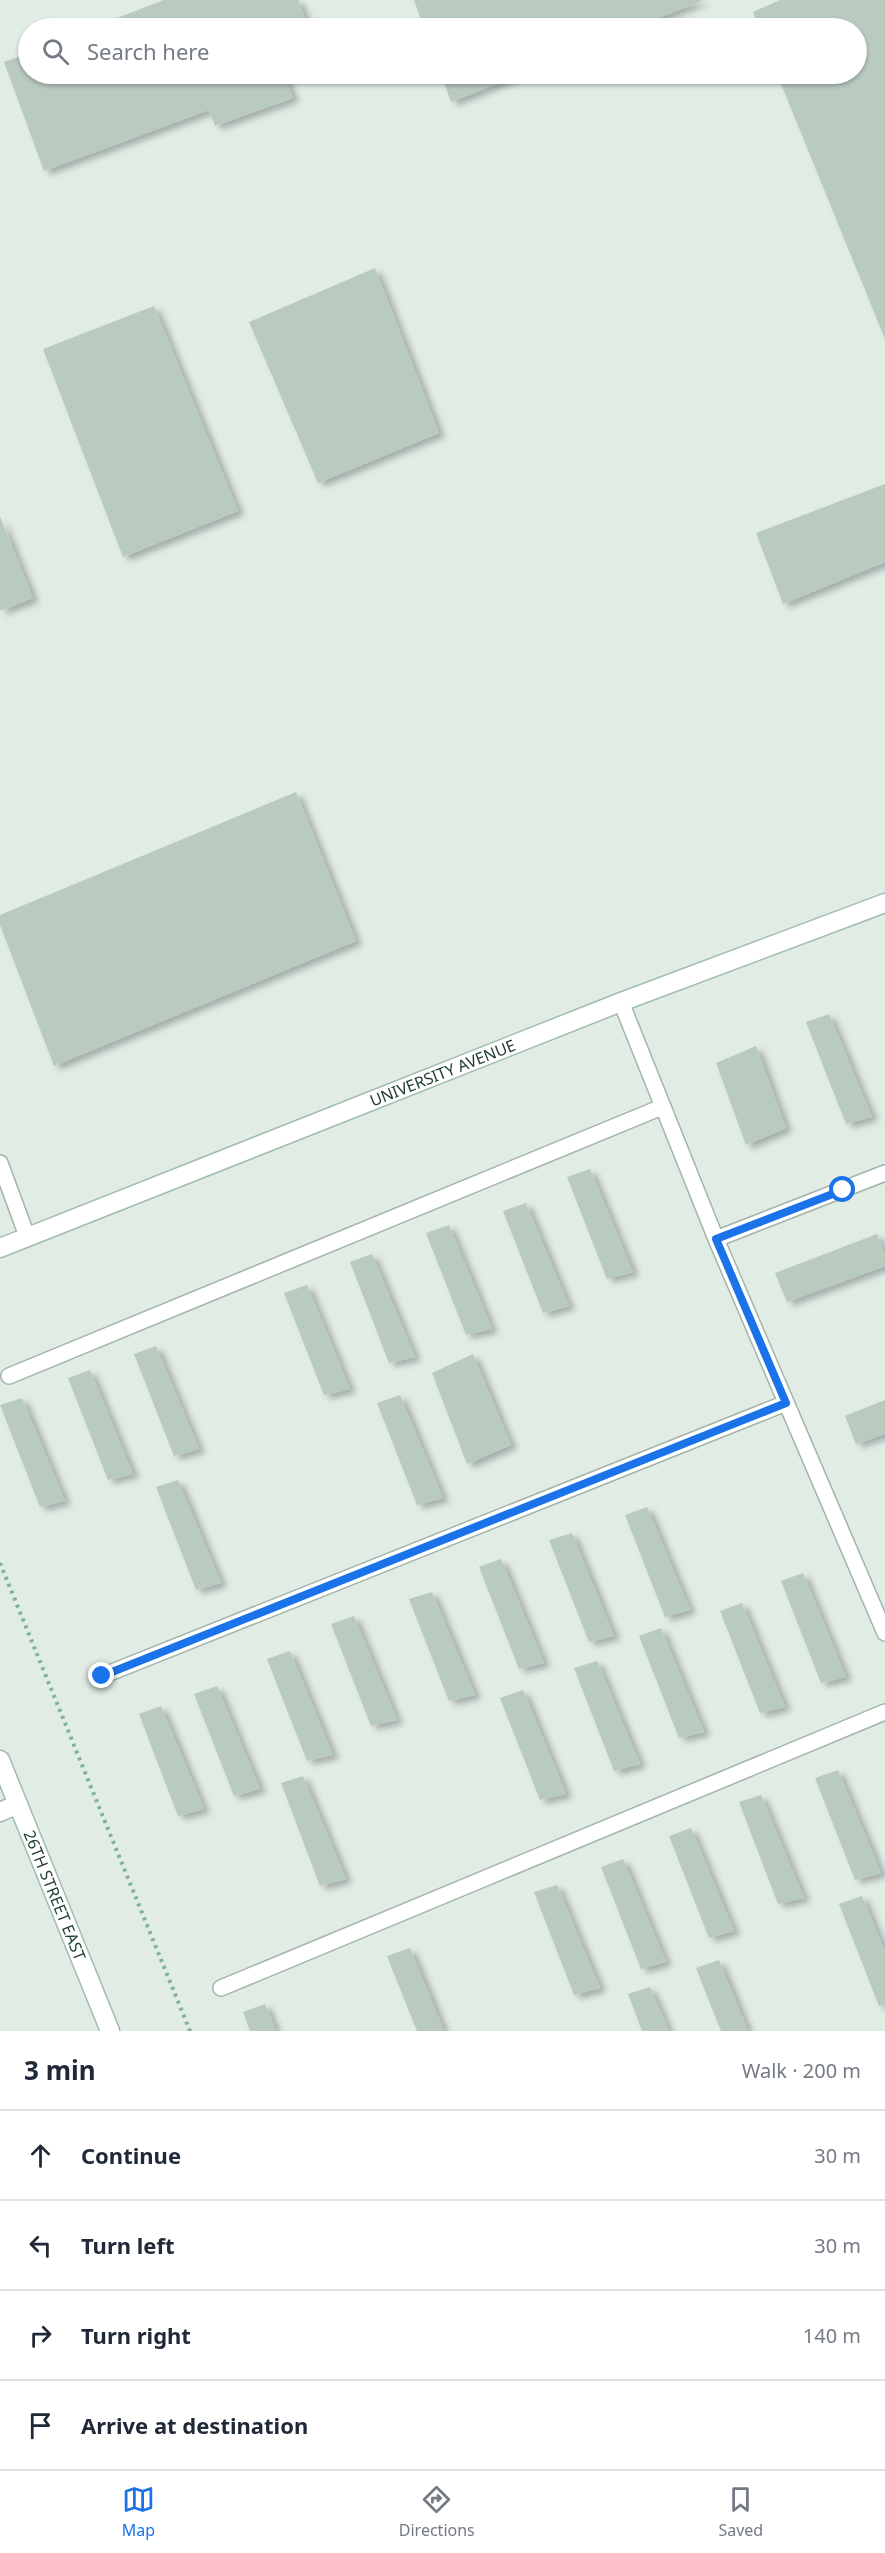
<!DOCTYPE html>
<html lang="en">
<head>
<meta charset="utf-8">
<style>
  :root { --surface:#fff; --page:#f2f2f3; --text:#1f2937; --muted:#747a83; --line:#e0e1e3; --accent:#1a73e8 }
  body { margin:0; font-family:"Noto Sans",sans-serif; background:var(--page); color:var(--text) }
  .stop { position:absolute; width:18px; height:18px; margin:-14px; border:4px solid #1a73e8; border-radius:50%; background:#fff }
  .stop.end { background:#1a73e8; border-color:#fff; box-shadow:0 2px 6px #0008 }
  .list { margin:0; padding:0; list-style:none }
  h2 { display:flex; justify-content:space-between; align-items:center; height:78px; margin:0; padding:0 24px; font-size:26px }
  h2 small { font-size:20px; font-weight:400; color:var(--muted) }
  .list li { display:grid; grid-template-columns:39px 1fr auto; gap:18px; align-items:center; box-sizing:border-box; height:90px; padding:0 24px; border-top:2px solid var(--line) }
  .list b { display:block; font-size:22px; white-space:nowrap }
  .list em { font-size:20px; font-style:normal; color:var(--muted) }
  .icon { flex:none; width:33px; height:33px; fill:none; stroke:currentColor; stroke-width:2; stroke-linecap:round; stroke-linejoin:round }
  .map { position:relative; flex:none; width:885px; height:2031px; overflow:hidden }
  .search { position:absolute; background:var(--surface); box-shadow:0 2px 4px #0004; left:18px; right:18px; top:18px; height:66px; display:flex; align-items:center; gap:15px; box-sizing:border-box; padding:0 21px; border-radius:33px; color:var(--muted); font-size:22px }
  .sheet { height:438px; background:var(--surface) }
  nav { display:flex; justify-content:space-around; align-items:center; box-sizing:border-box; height:84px; border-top:2px solid var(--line); background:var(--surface); font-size:16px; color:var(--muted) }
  nav a { display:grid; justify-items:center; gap:3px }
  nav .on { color:var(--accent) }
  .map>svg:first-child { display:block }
  .building { fill:#b9cac0; filter:url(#shadow) }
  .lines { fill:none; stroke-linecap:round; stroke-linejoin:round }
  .lane-casing { stroke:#a3b4ab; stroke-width:18 }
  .street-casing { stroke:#a3b4ab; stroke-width:21 }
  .secondary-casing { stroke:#a1bcae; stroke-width:21 }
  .path { stroke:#7fb298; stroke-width:4; stroke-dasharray:3 4.5; stroke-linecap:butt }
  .lane { stroke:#fff; stroke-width:15 }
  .street { stroke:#fff; stroke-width:18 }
  .secondary { stroke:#fff; stroke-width:18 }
  .route { stroke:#1a73e8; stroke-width:8 }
  .labels { text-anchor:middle; stroke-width:5; stroke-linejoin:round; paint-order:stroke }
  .street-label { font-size:16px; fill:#203e30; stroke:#f2f9f4 }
</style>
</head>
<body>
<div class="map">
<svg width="885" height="2031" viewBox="0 0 885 2031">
  <defs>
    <filter id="shadow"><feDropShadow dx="6" dy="4" stdDeviation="3" flood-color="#0004"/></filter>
  </defs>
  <rect width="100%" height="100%" fill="#e1ece5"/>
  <!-- building -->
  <path class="building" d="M164,0H298L307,24L293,28H91Z
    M414,0H704L633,28H424Z
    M780,0H885V339L777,74H856V28H759L753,12Z
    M28,53V74H284L293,98L215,126L209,110L44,171L4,62Z
    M441,74H522L451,102Z
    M375,268L439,433L318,483L249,322Z
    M154,306L238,511L123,557L43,349Z
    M885,484V562L783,604L756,533Z
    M0,517L33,598L0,611Z
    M296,792L356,941L54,1066L0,925V915Z
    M829,1014L872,1117L846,1124L806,1022Z
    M756,1046L786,1128L746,1145L716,1063Z
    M590,1169L633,1272L607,1279L567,1177Z
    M526,1203L569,1306L543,1313L503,1211Z
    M449,1225L492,1329L466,1335L426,1233Z
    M877,1234L885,1255V1266L787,1302L775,1273Z
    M372,1254L415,1357L389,1363L350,1262Z
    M307,1285L350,1389L324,1395L284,1293Z
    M156,1346L199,1449L174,1456L134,1354Z
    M473,1354L511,1445L467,1464L432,1373Z
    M90,1370L133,1474L108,1480L68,1378Z
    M400,1395L443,1498L417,1505L377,1403Z
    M22,1398L65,1501L40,1507L0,1405Z
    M885,1400V1434L856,1444L845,1416Z
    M178,1480L221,1583L196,1590L156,1487Z
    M647,1507L690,1610L665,1617L625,1515Z
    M572,1533L614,1636L589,1642L549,1540Z
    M501,1559L544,1663L519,1669L479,1567Z
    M803,1573L846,1677L821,1683L781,1581Z
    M432,1592L475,1695L449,1701L409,1599Z
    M742,1603L785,1707L760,1713L720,1611Z
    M354,1616L397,1720L371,1726L331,1624Z
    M661,1628L704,1732L679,1738L639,1636Z
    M290,1651L333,1755L307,1761L267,1659Z
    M597,1661L640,1764L614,1771L574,1668Z
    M217,1686L260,1789L234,1796L194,1694Z
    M523,1690L566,1794L540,1800L500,1698Z
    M161,1706L204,1809L178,1816L139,1714Z
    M838,1770L881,1873L855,1880L815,1778Z
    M303,1776L346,1879L320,1886L281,1783Z
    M761,1795L804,1898L778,1904L739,1802Z
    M691,1828L734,1931L709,1938L669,1836Z
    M623,1859L666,1962L641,1969L601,1867Z
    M557,1885L600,1988L574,1995L534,1892Z
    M862,1896L885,1952V2004L879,2006L839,1904Z
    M410,1948L444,2031H417L387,1956Z
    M719,1960L748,2031H721L696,1968Z
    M650,1987L669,2031H642L628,1994Z
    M265,2004L276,2031H250L243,2012Z"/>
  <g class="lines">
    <defs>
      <path id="lane" d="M621,1002L716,1239L885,1633
        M0,1163L27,1236
        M716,1239L885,1173
        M9,1376L662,1107
        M102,1676L786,1403
        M221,1988L885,1712"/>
      <path id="street" d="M0,1812L18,1804"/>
      <g id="secondary">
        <path id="s1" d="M0,1248L621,1002L885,903"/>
        <path id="s2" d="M0,1760L110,2031"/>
      </g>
    </defs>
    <!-- lane casing -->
    <use href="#lane" class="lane-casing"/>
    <!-- street casing -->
    <use href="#street" class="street-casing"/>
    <!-- secondary casing -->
    <use href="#secondary" class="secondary-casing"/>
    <!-- path -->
    <path class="path" d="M0,1563L190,2031"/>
    <!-- lane -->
    <use href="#lane" class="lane"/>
    <!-- street -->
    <use href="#street" class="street"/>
    <!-- secondary -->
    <use href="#secondary" class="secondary"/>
  </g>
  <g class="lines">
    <!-- route -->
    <path class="route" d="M102,1676L786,1403L716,1239L843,1190"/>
  </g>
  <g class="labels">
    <!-- street labels -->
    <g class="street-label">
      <text dy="6" stroke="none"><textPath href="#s1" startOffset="476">UNIVERSITY AVENUE</textPath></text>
      <text dy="6" stroke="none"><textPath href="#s2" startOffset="146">26TH STREET EAST</textPath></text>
    </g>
  </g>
</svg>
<div class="stop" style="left:843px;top:1190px"></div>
<div class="stop end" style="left:102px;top:1676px"></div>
<div class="search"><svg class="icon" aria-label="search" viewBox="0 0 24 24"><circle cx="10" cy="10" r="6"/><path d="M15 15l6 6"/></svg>Search here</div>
</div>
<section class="sheet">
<h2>3 min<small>Walk · 200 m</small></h2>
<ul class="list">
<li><svg class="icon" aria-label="ahead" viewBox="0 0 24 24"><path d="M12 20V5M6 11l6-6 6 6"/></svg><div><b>Continue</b></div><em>30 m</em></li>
<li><svg class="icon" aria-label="left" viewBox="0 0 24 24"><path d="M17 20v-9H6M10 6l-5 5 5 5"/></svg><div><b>Turn left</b></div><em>30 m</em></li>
<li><svg class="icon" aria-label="right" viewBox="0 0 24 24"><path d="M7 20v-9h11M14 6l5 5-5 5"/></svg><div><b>Turn right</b></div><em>140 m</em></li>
<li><svg class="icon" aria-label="arrive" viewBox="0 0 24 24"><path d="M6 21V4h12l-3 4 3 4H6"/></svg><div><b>Arrive at destination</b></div></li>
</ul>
</section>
<nav>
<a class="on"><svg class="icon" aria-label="map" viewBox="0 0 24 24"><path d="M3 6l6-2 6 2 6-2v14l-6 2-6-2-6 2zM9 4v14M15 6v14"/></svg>Map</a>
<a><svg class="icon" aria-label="directions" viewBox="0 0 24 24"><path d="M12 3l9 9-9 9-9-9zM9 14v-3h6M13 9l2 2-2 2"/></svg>Directions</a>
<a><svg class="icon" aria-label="saved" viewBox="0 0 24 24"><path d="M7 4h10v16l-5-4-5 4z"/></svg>Saved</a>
</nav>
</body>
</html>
